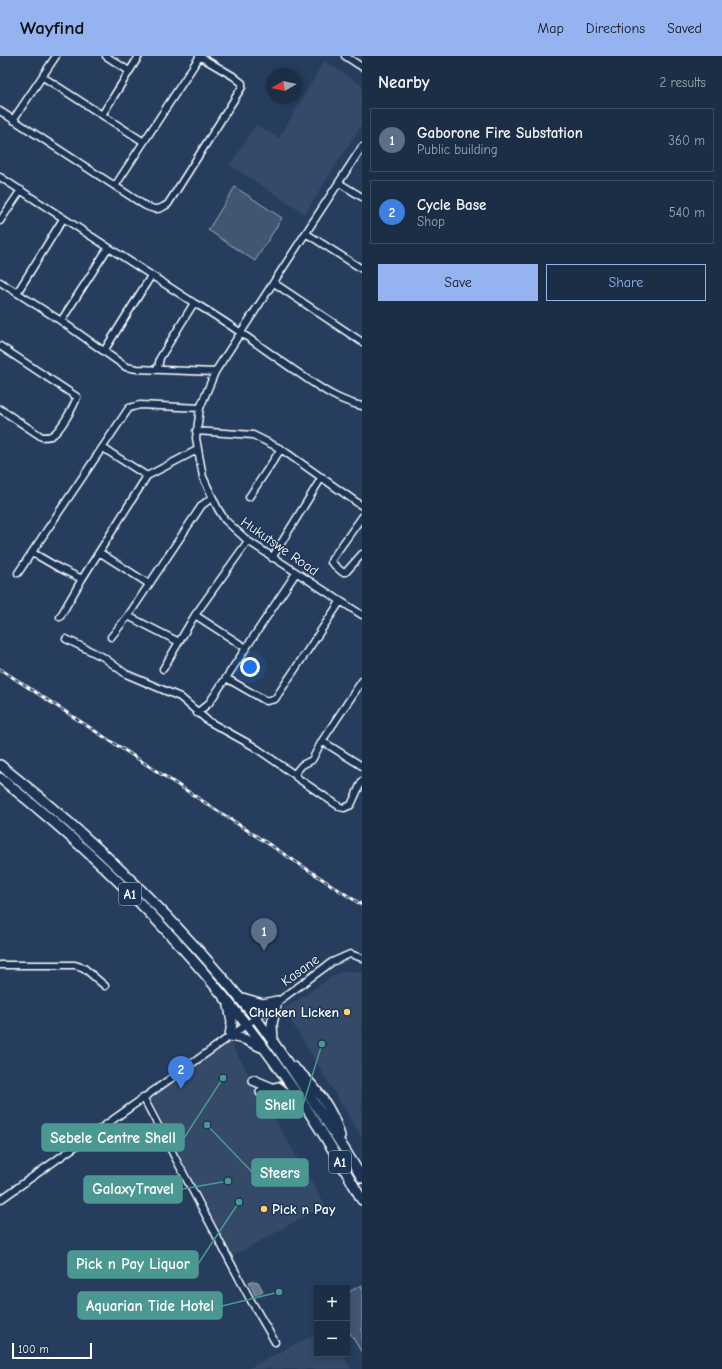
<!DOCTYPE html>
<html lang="en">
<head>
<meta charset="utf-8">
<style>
  :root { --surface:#1c2e46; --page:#293a51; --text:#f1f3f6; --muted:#a0a8b3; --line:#3a4a5f; --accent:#95b2f1 }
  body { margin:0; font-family:"Comic Neue",sans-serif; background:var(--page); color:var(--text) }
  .controls { position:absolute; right:12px; bottom:12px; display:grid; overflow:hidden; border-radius:0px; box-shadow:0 2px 6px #0003 }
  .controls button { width:36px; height:36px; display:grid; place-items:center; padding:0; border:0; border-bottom:1px solid var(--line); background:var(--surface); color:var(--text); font:20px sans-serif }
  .compass { position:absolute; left:266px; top:12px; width:36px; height:36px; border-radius:50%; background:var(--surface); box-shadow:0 2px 6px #0003; rotate:261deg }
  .scale { position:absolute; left:12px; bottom:10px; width:80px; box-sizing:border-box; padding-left:4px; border:2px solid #fff; border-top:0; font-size:11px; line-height:14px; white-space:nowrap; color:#fff; -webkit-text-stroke:3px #1d3557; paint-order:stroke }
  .you { position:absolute; left:250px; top:611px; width:14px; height:14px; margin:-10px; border:3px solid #fff; border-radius:50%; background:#1a73e8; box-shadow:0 0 0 6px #1a73e833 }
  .badge { display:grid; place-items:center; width:26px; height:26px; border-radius:50%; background:var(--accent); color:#fff; font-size:13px; font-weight:700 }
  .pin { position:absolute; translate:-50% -33px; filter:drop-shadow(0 1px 2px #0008) }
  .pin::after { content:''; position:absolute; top:21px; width:14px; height:12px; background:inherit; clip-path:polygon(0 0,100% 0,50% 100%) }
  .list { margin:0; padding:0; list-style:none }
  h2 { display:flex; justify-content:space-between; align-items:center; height:52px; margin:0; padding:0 16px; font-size:17px }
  h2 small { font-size:13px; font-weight:400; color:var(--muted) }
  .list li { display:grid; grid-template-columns:26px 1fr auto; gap:12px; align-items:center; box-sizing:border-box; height:64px; margin:0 8px 8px; padding:0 8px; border:1px solid var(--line); border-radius:0px }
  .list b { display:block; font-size:15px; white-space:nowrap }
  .list p { margin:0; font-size:13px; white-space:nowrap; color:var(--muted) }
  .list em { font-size:13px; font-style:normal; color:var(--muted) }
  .actions { display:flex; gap:8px; padding:12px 16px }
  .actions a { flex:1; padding:9px 0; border:1px solid var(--accent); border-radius:0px; text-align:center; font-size:14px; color:var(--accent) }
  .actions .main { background:var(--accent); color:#111 }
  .map { position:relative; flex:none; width:362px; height:1313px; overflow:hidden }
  header { display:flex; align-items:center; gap:24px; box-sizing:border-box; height:56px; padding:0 20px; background:var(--accent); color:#111 }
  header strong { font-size:19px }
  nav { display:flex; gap:22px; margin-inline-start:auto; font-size:14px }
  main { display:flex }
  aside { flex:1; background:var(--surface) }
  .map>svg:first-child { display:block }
  .built { fill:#344a68 }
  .green { fill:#425672; stroke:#a0aab8 }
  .water { fill:#67788e; stroke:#a4aebb }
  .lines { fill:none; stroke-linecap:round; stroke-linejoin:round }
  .minor-casing { stroke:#fff; stroke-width:9 }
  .highway-casing { stroke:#fff; stroke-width:12 }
  .minor { stroke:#1d3557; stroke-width:6 }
  .highway { stroke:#1d3557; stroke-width:9 }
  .rail-casing { stroke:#fff; stroke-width:3 }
  .rail { stroke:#1d3557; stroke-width:1.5; stroke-dasharray:4.5; stroke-linecap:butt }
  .poi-dot { fill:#ffd166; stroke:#1d3557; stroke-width:1.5 }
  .labels { text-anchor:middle; stroke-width:3; stroke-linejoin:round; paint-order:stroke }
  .shield { fill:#1d3557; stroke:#bbc2cd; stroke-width:1 }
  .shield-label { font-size:13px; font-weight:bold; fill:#fff }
  .street-label { font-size:14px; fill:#fff; stroke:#1d3557 }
  .poi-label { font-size:14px; font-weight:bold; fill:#fff; stroke:#1d3557; text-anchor:end }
  .leader { fill:none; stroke:#4b9892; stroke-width:1.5 }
  .callout-dot { fill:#4b9892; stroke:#1d3557; stroke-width:1.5 }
  .callout { fill:#4b9892; stroke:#4b9892; stroke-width:1.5 }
  .callout-label { font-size:15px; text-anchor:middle; font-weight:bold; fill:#fff }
</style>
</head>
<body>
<header>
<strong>Wayfind</strong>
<nav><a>Map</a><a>Directions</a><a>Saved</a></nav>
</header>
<main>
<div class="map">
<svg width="362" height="1313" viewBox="0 0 362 1313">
  <rect width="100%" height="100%" fill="#263d5e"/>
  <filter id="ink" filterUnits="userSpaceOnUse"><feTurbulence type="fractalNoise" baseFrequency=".025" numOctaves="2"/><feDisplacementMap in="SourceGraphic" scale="8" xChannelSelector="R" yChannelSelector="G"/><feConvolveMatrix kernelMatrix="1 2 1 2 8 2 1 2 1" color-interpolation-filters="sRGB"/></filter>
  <g filter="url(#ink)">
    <!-- built -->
    <path class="built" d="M324,5L362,29V68L305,158L230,109L256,69L279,82Z
      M347,914L362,917V1082L284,953L339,916Z
      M230,986L325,1149L233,1200L150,1042Z
      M317,1277V1298H343L351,1313H247Z"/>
    <!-- green -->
    <path class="green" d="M235,131L282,162L255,205L208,174Z
      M362,1229V1297L347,1272V1237Z"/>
    <!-- water -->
    <path class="water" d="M252,1225L258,1226L263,1235L255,1239L249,1226Z"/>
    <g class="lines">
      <defs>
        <path id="minor" d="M106,0L129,15
          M345,0L362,11
          M43,21L144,86
          M0,55L144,149C154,154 158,155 168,148L242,31V27L233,20L199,0
          M102,59L139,0
          M13,64L56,0
          M362,91L215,316L200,352L196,382L203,421L218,453L225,464L248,485L362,559
          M0,121L194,247L160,302L158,312
          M339,127L362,141
          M115,130L200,0
          M0,165L21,134
          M307,178L362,213
          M0,226L61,265L126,311L137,313L215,316
          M274,227L362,286
          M17,237L63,163
          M194,247C230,267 263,293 297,316C319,331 336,344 362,350
          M61,265L108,192
          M0,290L77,341C74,350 60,376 51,380C48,381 45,381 42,381L0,353
          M104,295L151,220
          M196,375L253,379L281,393L362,450
          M103,392L147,420
          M249,441L281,393
          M362,461L332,503L331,506L342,516H346L362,498
          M99,496L149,528
          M33,497L59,512L82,523
          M272,502L322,421
          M18,517L129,352L140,349L200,352
          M296,517L226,622L266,645L275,643L340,546
          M195,559L246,592
          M128,560L179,586
          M60,561L82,523L147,420L197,394
          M111,581L128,560L202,449L212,442
          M66,583L103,601L126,618L180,641L208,665L253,690L295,719
          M163,613L195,559L248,485
          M362,625L322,685L362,710
          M197,657L209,647L226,622
          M322,685L312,704L302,709L296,716V721L340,751L344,752L351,749L362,725
          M0,909H75L84,912L105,930
          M143,1041L250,1243L275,1286
          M0,1144L246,969L332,906L350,898L362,902"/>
        <path id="highway" d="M0,709C94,783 180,867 255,961C274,986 291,1012 308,1038C327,1066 345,1093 362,1122
          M0,722C147,837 272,981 362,1144
          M239,941L263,948L277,945
          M229,950L232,966L230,980L244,983L261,991
          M273,985L272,968L277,945
          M293,1011C314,1028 333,1053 340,1080
          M253,1024L272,1032
          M261,1036L278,1031L295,1045"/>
      </defs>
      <!-- minor casing -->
      <use href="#minor" class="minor-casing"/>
      <!-- highway casing -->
      <use href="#highway" class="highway-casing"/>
      <!-- minor -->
      <use href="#minor" class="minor"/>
      <!-- highway -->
      <use href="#highway" class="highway"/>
      <defs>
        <path id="rail" d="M0,613L362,849"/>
      </defs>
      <!-- rail casing -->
      <use href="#rail" class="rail-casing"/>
      <!-- rail -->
      <use href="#rail" class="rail"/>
    </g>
  </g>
  <!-- markers -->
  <g class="poi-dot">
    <circle cx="347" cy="956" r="4"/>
    <circle cx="264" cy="1153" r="4"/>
  </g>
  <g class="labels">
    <!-- shield labels -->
    <g class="shield">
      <rect x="119" y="827" width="22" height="22" rx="3"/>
      <rect x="329" y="1095" width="22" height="22" rx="3"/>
    </g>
    <g class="shield-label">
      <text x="130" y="843">A1</text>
      <text x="340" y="1111">A1</text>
    </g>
    <!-- street labels -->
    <g class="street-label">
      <text transform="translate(280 490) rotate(35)" y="5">Hukutswe Road</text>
      <text transform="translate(300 914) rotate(-36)" y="5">Kasane</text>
    </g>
    <!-- poi labels -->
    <g class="poi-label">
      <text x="339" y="961">Chicken Licken</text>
      <text x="272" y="1158" text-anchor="start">Pick n Pay</text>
    </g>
  </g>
  <!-- callouts -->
  <path class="leader" d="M322 988L303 1049M223 1022L184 1082M207 1069L252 1116M228 1125L182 1133M239 1146L198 1208M279 1236L222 1250"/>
  <g class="callout-dot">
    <circle cx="322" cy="988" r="4"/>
    <circle cx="223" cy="1022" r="4"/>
    <circle cx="207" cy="1069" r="4"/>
    <circle cx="228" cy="1125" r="4"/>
    <circle cx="239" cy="1146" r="4"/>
    <circle cx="279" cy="1236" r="4"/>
  </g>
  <g class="callout">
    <rect x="257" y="1035" width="46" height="27" rx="4"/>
    <rect x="42" y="1068" width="142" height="27" rx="4"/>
    <rect x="252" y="1103" width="56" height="27" rx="4"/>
    <rect x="84" y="1120" width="98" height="27" rx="4"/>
    <rect x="68" y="1195" width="130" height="27" rx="4"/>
    <rect x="78" y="1236" width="144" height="27" rx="4"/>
  </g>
  <g class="callout-label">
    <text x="280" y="1054">Shell</text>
    <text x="113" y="1087">Sebele Centre Shell</text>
    <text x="280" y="1122">Steers</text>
    <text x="133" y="1138">GalaxyTravel</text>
    <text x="133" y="1213">Pick n Pay Liquor</text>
    <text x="150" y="1255">Aquarian Tide Hotel</text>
  </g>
</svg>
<div class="controls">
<button>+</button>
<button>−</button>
</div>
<svg class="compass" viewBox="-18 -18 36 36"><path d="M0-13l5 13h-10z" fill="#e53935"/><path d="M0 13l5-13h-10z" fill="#a0a8b3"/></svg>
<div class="scale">100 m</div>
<div class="you"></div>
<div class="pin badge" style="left:264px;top:895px;background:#5c6f8a">1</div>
<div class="pin badge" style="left:181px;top:1033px;background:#3f7fe0">2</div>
</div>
<aside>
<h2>Nearby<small>2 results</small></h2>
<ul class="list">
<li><span class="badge" style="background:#5c6f8a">1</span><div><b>Gaborone Fire Substation</b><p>Public building</p></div><em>360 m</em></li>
<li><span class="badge" style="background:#3f7fe0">2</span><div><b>Cycle Base</b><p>Shop</p></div><em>540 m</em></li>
</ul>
<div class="actions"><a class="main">Save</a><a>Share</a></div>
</aside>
</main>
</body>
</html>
